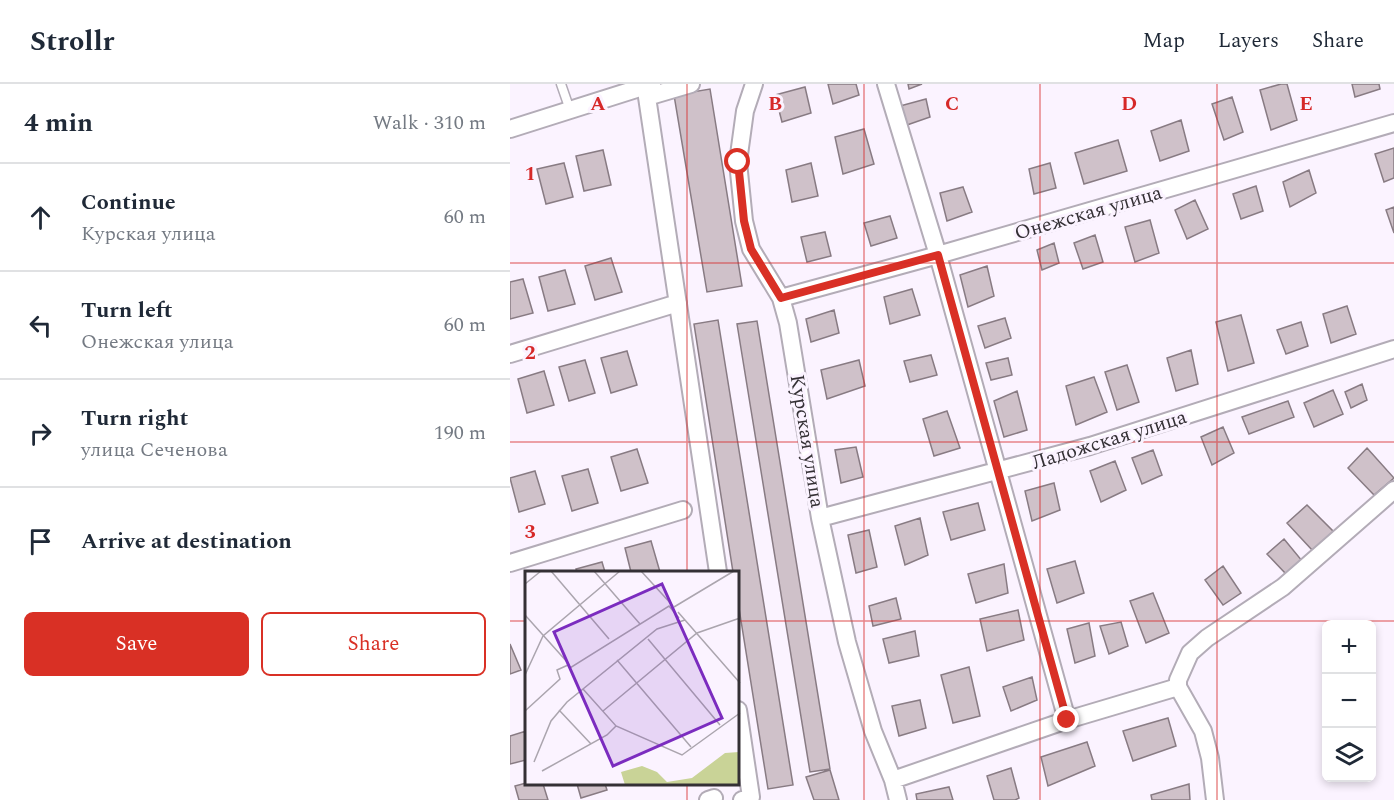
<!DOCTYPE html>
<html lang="en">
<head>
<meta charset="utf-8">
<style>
  :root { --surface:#fff; --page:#f6f6f7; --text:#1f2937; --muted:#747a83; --line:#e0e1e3; --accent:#d93025 }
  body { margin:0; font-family:Spectral,serif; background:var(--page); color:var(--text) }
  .controls { position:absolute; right:18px; bottom:18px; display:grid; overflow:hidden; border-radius:9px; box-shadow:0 3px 9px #0003 }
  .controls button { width:54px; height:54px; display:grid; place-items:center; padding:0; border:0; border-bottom:2px solid var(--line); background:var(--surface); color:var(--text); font:30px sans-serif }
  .stop { position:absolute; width:18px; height:18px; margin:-14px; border:4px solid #d93025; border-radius:50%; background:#fff }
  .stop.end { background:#d93025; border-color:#fff; box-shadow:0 2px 6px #0008 }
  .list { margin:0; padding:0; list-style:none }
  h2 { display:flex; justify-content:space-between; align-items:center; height:78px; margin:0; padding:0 24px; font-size:26px }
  h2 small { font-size:20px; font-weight:400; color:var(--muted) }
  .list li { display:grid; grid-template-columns:39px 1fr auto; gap:18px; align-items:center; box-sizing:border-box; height:108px; padding:0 24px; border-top:2px solid var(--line) }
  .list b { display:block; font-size:22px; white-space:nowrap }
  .list p { margin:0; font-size:20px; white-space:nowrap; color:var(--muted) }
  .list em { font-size:20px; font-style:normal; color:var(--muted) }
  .actions { display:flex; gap:12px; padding:18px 24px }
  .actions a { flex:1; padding:14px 0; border:2px solid var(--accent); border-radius:9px; text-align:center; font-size:21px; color:var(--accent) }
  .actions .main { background:var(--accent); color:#fff }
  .icon { flex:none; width:33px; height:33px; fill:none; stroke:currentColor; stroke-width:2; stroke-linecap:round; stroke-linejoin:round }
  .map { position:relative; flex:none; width:884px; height:716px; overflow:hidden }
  header { display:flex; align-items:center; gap:36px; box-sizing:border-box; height:84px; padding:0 30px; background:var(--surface); border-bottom:2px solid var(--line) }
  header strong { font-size:28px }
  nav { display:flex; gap:33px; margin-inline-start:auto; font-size:21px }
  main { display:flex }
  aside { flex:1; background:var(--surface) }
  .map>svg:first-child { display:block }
  .building { fill:#cfc1c9; stroke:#887b83; stroke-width:1.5 }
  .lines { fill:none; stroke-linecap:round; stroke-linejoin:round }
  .service-casing { stroke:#b3acb7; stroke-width:11 }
  .minor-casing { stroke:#b3acb7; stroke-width:20 }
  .service { stroke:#fff; stroke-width:8 }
  .minor { stroke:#fff; stroke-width:16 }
  .route { stroke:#d93025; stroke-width:8 }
  .grid { fill:none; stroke:#d62828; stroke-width:1.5; stroke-opacity:0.55 }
  .labels { text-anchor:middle; stroke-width:6; stroke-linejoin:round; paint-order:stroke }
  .street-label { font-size:20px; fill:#343035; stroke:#fbf3ff }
  .inset-road { fill:none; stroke:#aba5ae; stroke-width:1.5 }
  .view { fill:#7b2cbf; fill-opacity:0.15; stroke:#7b2cbf; stroke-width:3 }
  .inset-edge { fill:none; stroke:#343035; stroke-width:3 }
  .grid-label { font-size:20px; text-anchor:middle; font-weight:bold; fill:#d62828; stroke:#fbf3ff; stroke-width:6; stroke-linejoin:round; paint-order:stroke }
</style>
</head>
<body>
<header>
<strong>Strollr</strong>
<nav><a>Map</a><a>Layers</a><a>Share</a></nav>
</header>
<main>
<aside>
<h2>4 min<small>Walk · 310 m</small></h2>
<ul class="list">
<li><svg class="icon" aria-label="ahead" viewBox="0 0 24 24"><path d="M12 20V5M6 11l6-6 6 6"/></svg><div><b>Continue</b><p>Курская улица</p></div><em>60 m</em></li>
<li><svg class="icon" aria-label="left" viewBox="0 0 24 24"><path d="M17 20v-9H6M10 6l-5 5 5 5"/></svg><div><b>Turn left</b><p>Онежская улица</p></div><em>60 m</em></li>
<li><svg class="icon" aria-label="right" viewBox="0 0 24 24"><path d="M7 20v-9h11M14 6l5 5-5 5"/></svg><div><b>Turn right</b><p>улица Сеченова</p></div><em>190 m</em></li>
<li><svg class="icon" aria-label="arrive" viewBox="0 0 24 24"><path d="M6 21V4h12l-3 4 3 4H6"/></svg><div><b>Arrive at destination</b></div></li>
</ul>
<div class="actions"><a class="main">Save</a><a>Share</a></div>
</aside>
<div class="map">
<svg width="884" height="716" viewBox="0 0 884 716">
  <rect width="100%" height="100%" fill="#fbf3ff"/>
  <!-- building -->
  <path class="building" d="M318,0H346L349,11L323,20Z
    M398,0H412L399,5Z
    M771,0H777L787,36L761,46L750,6Z
    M842,0H869L870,5L845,13Z
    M295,3L301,29L272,38L265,11Z
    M200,5L232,202L197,208L164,11Z
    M722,13L733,48L714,56L702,20Z
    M416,15L420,33L397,41L390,22Z
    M671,36L679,67L650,77L641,47Z
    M354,45L364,80L333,90L325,53Z
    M608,56L617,87L574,100L565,69Z
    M884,64V94L874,98L865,70Z
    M93,66L101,101L74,107L66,72Z
    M54,79L63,113L36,120L27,85Z
    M301,79L308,112L282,118L276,86Z
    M540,79L546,104L524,110L519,85Z
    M799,86L806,109L780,123L773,98Z
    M746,102L753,127L731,135L723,110Z
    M453,103L462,128L437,137L430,109Z
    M685,116L698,145L677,155L665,126Z
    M884,123V149L876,126Z
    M380,132L387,154L361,162L354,139Z
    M640,136L649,169L625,178L615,143Z
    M315,148L321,172L297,178L291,153Z
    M585,151L593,178L573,185L564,159Z
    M544,159L549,179L532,186L527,166Z
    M101,174L112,208L85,216L75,182Z
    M477,182L484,212L458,223L450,191Z
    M55,186L65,220L38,227L29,193Z
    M13,195L23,229L0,235V198Z
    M402,205L410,231L380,240L374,213Z
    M837,222L846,250L821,259L813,230Z
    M324,226L329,249L301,258L296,235Z
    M731,231L744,279L718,287L706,238Z
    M495,234L501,254L475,264L468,242Z
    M208,236L283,701L258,705L228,518V488H223L184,240Z
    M247,237L320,685L300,688L227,240Z
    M791,238L798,262L776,270L767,246Z
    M681,266L688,300L666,307L657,274Z
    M117,267L127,301L101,309L91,274Z
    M421,271L427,291L400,298L394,277Z
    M498,274L502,291L481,296L476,279Z
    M75,276L85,309L59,317L49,283Z
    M349,276L355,302L317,315L311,286Z
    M617,281L629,318L607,326L595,288Z
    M34,287L44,321L17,329L8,295Z
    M584,293L597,328L566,341L556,302Z
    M852,300L857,316L841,324L835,308Z
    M823,306L833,330L804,343L794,319Z
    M507,307L517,346L494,353L484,317Z
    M778,317L784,333L739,350L732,333Z
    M437,327L450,364L424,372L413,335Z
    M713,343L724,369L702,381L691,353Z
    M346,363L353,393L331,399L325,366Z
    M857,364L884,394L864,411L838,384Z
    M127,365L138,399L111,407L101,373Z
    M643,366L652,391L632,400L622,374Z
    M605,377L616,406L591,418L580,387Z
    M78,385L88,419L62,427L52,392Z
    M25,387L35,420L9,428L0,394Z
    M544,399L550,426L522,437L515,407Z
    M468,419L475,446L441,456L433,428Z
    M797,421L826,450L803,467L777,439Z
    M410,434L418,471L395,481L385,442Z
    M359,446L367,483L346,489L338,451Z
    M774,455L793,478L776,490L757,470Z
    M141,457L150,488H121L115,464Z
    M565,477L574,509L547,519L537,485Z
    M92,478L95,488H67L66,485Z
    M494,480L498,509L466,519L458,490Z
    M713,482L731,509L713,521L695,496Z
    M643,509L659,549L636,559L620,517Z
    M386,514L391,535L363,542L359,522Z
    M508,526L514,556L477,567L470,535Z
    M611,538L618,562L599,570L590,542Z
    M579,539L585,572L565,579L557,545Z
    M405,547L409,572L379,579L373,555Z
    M0,560L11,586L0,590Z
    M459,583L470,632L443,639L431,591Z
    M522,593L527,616L501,627L493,603Z
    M410,616L416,644L389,652L382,622Z
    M658,634L666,662L623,677L613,647Z
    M16,647V676L0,680V652Z
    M577,658L585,682L538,702L531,673Z
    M501,684L509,714L505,716H484L477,692Z
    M320,686L329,716H304L296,693Z
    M16,699L33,700L38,716H9L5,702Z
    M67,700H95L97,706L71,714Z
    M679,700L680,716H642L641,711Z
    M439,703L443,716H407L406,710Z"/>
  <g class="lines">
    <defs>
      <path id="service" d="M51,0L60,26"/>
      <path id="minor" d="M181,0L137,13L208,488
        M244,0L235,27L228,78L234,137L241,165L271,214L278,239L310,434L337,558L363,647L383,696L388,716
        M376,0L428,171L557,636
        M0,45L142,0
        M271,214L428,171L884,39
        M0,270L168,219
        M310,434L580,362L884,265
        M0,479L173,426
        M228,626L241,713L232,716
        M383,696L557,636L668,603
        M198,716L204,714
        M705,716L700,674L693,647L668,603V596L680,569L697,554L773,503L884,406"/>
    </defs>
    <!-- service casing -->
    <use href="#service" class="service-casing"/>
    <!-- minor casing -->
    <use href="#minor" class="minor-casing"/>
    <!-- service -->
    <use href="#service" class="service"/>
    <!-- minor -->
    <use href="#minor" class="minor"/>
  </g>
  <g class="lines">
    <!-- route -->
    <path class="route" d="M228,78L234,137L241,165L271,214L428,171L557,636"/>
  </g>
  <!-- grid -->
  <path class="grid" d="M177,0V488M354,0V716M530,0V716M707,0V716M0,179H884M0,358H884M0,537H16M228,537H884M177,700V716"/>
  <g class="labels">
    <!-- street labels -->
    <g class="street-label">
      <text transform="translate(578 128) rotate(-16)" y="7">Онежская улица</text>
      <text transform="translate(599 355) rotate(-17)" y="7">Ладожская улица</text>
      <text transform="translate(298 357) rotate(81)" y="7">Курская улица</text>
    </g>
  </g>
  <!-- overview -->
  <g transform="translate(15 487)">
    <rect width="214" height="214" fill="#fbf3ff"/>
    <path d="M214,181V214H100L96,201L117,195L132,201L142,211L167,207L200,182Z" fill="#c9d397"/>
    <path class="inset-road" d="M26,0L84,68M69,0L115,53M116,0L148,35M0,13L16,0M149,36L209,0M153,41L215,112M0,44L43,92M123,68L195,154M92,89L166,176M0,104L18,65L95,0M58,118L91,155L157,184L215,142M34,139L66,173M0,140L35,108L32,99L43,94L45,97L144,35L154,47M78,140L172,62L215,47M9,191L26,150L42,131L132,58L160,49M17,200L82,164L91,155"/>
    <path class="view" d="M137,13L197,147L88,195L29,61Z"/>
    <rect width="214" height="214" class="inset-edge"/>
  </g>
  <g class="grid-label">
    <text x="88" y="26">A</text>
    <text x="265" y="26">B</text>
    <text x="442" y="26">C</text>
    <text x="619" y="26">D</text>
    <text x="796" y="26">E</text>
    <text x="20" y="96">1</text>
    <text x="20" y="275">2</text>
    <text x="20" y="454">3</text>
  </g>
</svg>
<div class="controls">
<button>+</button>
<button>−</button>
<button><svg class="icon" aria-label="layers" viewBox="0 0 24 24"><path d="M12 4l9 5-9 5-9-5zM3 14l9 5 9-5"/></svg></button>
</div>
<div class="stop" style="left:228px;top:78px"></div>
<div class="stop end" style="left:557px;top:636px"></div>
</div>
</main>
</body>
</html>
